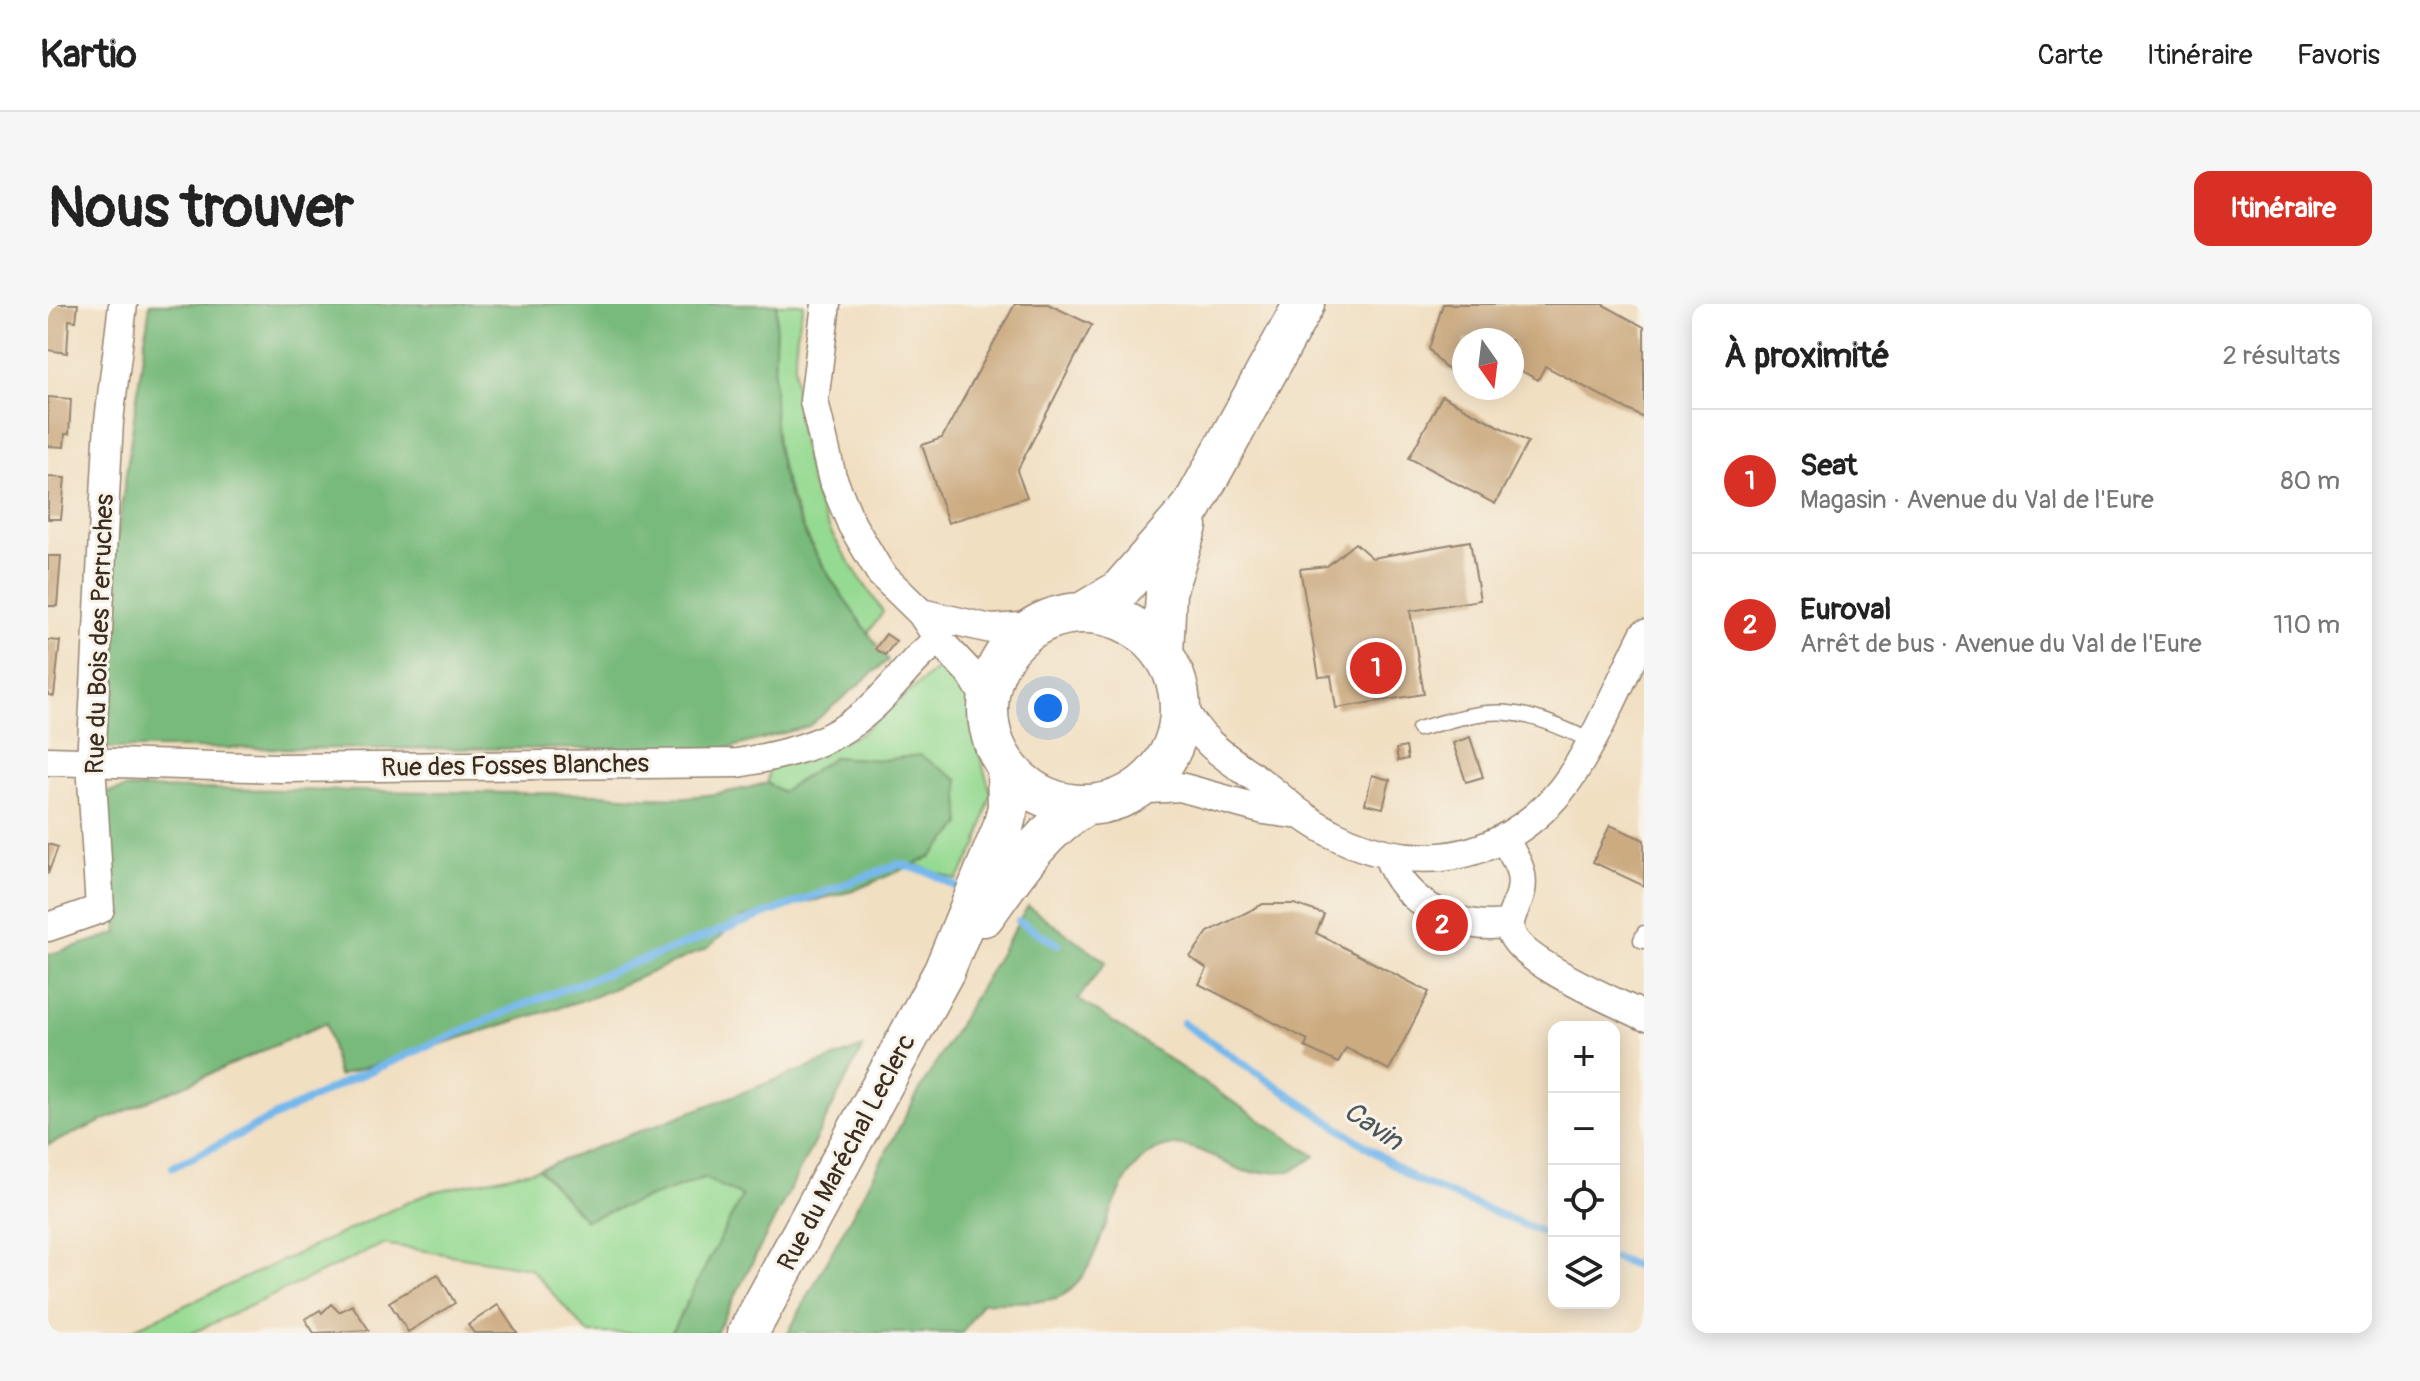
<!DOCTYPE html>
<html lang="fr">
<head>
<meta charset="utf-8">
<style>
  :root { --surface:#fff; --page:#f6f6f6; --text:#222; --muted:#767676; --line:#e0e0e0; --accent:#d93025 }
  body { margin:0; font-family:Pangolin,sans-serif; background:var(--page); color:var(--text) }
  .controls { position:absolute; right:24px; bottom:24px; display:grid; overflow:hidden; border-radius:16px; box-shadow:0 4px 20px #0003 }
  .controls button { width:72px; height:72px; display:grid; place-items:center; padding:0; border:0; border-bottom:2px solid var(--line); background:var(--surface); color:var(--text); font:40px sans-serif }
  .compass { position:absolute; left:1404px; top:24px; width:72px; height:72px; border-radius:50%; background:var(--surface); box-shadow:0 4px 20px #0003; rotate:166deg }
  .you { position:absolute; left:1000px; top:404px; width:28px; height:28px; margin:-20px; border:6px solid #fff; border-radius:50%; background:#1a73e8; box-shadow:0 0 0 12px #1a73e833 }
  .badge { display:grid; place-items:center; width:52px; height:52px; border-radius:50%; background:var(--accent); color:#fff; font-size:26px; font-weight:700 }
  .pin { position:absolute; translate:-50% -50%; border:4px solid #fff; box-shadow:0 2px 8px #0006 }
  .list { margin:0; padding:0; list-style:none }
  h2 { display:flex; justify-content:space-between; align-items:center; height:104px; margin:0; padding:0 32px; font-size:34px }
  h2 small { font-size:26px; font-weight:400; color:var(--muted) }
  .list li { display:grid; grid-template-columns:52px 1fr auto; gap:24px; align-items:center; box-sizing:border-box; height:144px; padding:0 32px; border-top:2px solid var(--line) }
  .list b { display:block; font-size:30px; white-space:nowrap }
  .list p { margin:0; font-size:26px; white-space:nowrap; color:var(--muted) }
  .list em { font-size:26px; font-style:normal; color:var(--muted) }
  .icon { flex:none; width:44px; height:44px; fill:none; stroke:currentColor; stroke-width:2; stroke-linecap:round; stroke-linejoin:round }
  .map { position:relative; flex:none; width:1596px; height:1029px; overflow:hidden; border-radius:16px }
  header { display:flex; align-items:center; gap:48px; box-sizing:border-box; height:112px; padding:0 40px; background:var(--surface); border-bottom:2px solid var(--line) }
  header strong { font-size:38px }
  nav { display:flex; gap:44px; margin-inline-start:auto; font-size:28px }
  .intro { display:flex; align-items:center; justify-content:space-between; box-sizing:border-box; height:192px; padding:0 48px }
  h1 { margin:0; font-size:56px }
  .button { padding:20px 36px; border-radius:16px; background:var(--accent); color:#fff; font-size:28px; font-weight:700 }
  main { display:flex; gap:48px; padding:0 48px }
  aside { flex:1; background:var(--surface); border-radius:16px; box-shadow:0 4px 20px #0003 }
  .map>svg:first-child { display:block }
  .green { fill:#95da92; stroke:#688258; stroke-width:2 }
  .forest { fill:#78ba7c; stroke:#5a724d; stroke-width:2 }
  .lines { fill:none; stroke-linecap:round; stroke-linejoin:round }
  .stream { stroke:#76b8eb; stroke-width:8 }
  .building { fill:#ccab81 }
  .lane-casing { stroke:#968470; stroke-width:17 }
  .street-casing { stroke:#968470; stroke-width:31 }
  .secondary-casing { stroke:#968470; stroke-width:43 }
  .lane { stroke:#fff; stroke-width:14 }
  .street { stroke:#fff; stroke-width:28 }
  .secondary { stroke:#fff; stroke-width:40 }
  .labels { text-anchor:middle; stroke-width:6; stroke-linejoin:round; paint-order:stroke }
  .street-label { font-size:26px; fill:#3b2a1e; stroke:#f7f3e8 }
  .water-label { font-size:28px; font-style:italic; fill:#4d555c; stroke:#f7f3e8 }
</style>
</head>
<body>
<header>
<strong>Kartio</strong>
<nav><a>Carte</a><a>Itinéraire</a><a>Favoris</a></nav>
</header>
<div class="intro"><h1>Nous trouver</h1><a class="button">Itinéraire</a></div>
<main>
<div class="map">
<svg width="1596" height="1029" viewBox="0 0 1596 1029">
  <rect width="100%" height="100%" fill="#f7f3e8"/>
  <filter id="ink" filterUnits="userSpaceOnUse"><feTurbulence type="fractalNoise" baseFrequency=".0125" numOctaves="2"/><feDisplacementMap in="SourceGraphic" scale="16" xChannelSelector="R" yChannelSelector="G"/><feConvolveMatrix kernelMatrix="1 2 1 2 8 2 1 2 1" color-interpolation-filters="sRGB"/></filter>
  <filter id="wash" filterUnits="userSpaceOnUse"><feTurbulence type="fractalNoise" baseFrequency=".006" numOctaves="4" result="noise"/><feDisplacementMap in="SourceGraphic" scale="32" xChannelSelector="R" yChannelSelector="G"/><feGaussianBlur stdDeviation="1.8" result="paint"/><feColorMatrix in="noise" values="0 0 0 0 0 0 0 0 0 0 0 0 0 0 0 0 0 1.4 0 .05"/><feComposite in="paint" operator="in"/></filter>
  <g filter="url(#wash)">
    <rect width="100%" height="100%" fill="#f1dfc2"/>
    <!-- green -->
    <path class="green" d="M729,0H756C737,58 750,145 771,202C785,239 813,274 835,308L820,329C782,276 748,224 733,160C720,109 727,52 729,0Z
      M895,359L921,390L922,420L943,489L929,542L909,576L867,560L883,553L872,451L835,456L785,453L734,489L719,479L721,462L811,431Z
      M491,865L537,916L656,874L695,892L623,1029H540L482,964L335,940L144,1029H77L380,889Z"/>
    <!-- forest -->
    <path class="forest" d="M102,0H729C727,52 722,107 732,159C748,235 795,294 840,356L761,422L677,445L58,444L62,283Z
      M872,451L910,476L913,521L883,553L805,587L693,614L660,644L545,693L290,772L278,719L0,841V651L70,629L57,489L80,484L551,490C613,496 658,496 719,479L734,488L785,453L835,456Z
      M980,602L1058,658L1030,695L1267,852L1245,867C1231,866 1207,871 1196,867C1172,859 1149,838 1121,842C1055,853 1062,977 1008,994C990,1000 955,996 934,999L914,1029H740L869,791Z
      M815,743L668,1029H623L694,892L656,874L537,916L491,865Z"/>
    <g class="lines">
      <!-- stream -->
      <path class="stream" d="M971,618L1010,640
        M1135,719L1368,876L1506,933
        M125,863L301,776L479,699L851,560L881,568L911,584
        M1566,954L1596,965"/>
    </g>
    <g id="blocks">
      <!-- building -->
      <path class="building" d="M0,0H30L28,17L21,16L19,49L0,46Z
        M967,0H1000L1044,21L969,167L979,193L900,219L874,141L894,134Z
        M1395,0H1554L1596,23V114L1497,62L1490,76L1464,62L1467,46L1464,36H1416V74L1396,63L1381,45Z
        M1394,92L1480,138L1447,200L1361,154Z
        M0,93L23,95L21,130H17L16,143L0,142Z
        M0,173L17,174L13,215H0Z
        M1422,237L1432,296L1362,307L1376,390L1288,404L1283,372L1271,373L1252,265L1279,262L1307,239L1324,254Z
        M0,252H13L9,302H0Z
        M838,330L848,337L837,351L827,345Z
        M0,336L12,337L6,392L0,391Z
        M1422,433L1435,473L1418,478L1405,439Z
        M1358,443L1360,455L1350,457L1348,445Z
        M1324,471L1342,476L1335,504L1317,500Z
        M1562,521L1596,536V582L1545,558Z
        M0,540L10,543L0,570Z
        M1215,600H1246L1276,610L1268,629L1381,688L1341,766L1298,744L1290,759L1257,743L1260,736L1151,680L1159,665L1142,653L1160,628Z
        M390,970L407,999L360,1028L341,998Z
        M283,1000L291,1008L304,1001L321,1026L266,1029L257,1015L272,1006L274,1009Z
        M450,1001L469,1029H426L420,1021Z"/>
    </g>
  </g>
  <g filter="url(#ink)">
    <use href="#blocks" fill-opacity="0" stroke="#968470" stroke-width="2"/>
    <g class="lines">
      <defs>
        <path id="lane" d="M1371,425C1449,401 1468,402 1541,436
          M1596,629L1593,636L1596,637"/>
        <path id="street" d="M778,0L766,97L784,173L804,221L833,270L873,309L891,336L924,371L940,398
          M873,309L943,325L988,322
          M1133,399C1157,450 1195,460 1233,494C1318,570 1436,580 1513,486C1543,449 1573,375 1596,330
          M0,457L232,464L690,459C752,448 794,437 838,389C855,371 870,350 891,336
          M1087,486L1132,483L1216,506L1252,511
          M1456,535C1469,557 1480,572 1470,597C1467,604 1462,613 1462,621C1460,654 1568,698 1596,712
          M1340,551C1354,601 1414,629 1462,619
          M0,623L52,605L43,459L61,117L75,0"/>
        <path id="secondary" d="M940 405a96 96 0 1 1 192 0a96 96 0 1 1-192 0Z
          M1034,309L1071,287L1144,203L1256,0
          M1115,350L1118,288L1139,222
          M936,612C966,571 992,528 1036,502
          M700,1029L896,667L955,524L960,503L959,462"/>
      </defs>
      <!-- lane casing -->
      <use href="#lane" class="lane-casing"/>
      <!-- street casing -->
      <use href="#street" class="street-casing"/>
      <!-- secondary casing -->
      <use href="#secondary" class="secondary-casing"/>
      <!-- lane -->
      <use href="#lane" class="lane"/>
      <!-- street -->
      <use href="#street" class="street"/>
      <!-- secondary -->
      <use href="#secondary" class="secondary"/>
    </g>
  </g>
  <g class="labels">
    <!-- street labels -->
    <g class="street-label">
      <text transform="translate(51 330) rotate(-88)" y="9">Rue du Bois des Perruches</text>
      <text transform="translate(467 461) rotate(-1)" y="9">Rue des Fosses Blanches</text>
      <text transform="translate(798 848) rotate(-62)" y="9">Rue du Maréchal Leclerc</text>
    </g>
    <!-- water labels -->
    <g class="water-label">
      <text transform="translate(1326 821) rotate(34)" y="10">Cavin</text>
    </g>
  </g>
</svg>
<div class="controls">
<button>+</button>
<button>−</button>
<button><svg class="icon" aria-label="locate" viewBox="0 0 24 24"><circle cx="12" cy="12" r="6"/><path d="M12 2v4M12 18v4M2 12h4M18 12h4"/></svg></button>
<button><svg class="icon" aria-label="layers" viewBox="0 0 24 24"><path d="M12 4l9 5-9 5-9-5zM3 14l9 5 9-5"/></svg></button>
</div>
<svg class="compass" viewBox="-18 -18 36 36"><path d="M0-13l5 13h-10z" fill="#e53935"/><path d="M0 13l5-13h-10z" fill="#767676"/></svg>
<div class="you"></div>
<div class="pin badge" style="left:1328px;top:364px">1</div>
<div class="pin badge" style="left:1394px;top:621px">2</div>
</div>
<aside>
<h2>À proximité<small>2 résultats</small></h2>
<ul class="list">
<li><span class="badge">1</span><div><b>Seat</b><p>Magasin · Avenue du Val de l'Eure</p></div><em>80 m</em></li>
<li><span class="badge">2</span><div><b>Euroval</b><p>Arrêt de bus · Avenue du Val de l'Eure</p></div><em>110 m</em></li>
</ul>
</aside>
</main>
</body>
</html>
